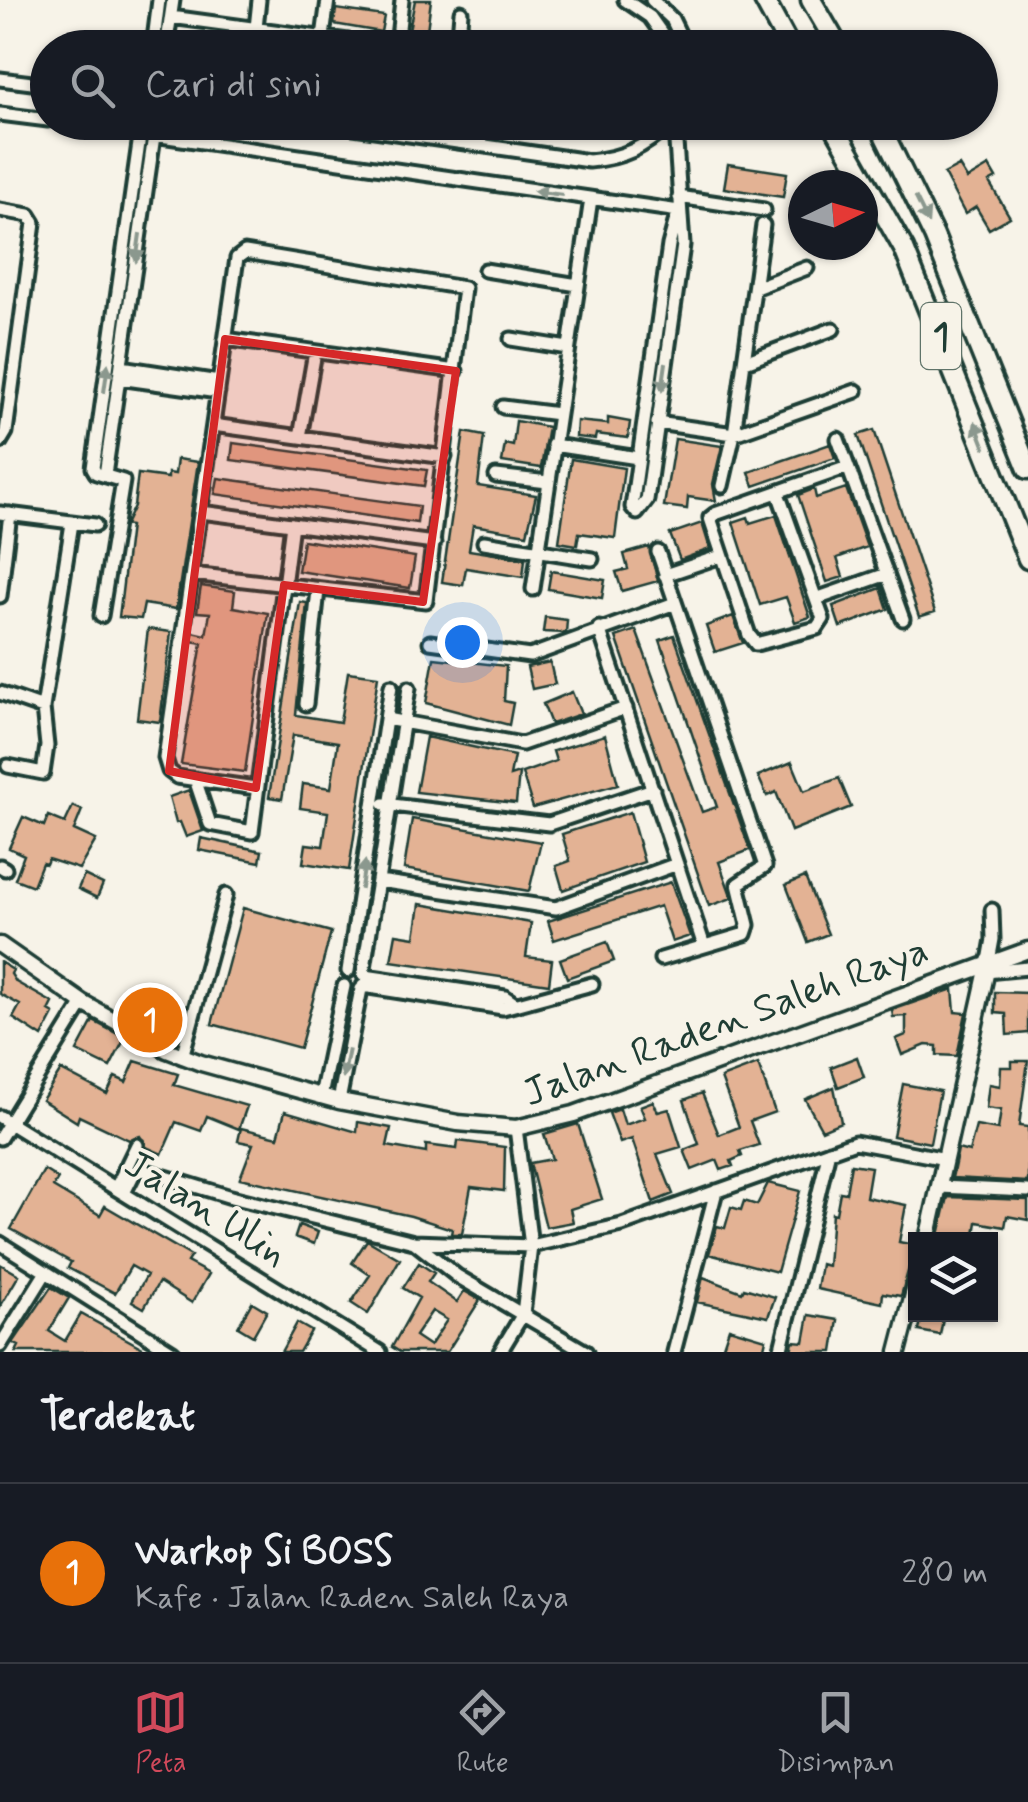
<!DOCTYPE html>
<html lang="id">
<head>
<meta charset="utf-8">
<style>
  :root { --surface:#171b24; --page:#242831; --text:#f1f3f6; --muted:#9ea1a6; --line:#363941; --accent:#d1495b }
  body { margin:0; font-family:Mynerve,sans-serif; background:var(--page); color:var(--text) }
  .controls { position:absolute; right:30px; bottom:30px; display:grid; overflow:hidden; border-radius:0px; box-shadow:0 2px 8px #0004 }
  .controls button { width:90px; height:90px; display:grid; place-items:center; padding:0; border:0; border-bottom:2px solid var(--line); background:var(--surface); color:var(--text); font:50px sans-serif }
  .compass { position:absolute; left:788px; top:170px; width:90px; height:90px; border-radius:50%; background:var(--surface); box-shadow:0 2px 8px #0004; rotate:85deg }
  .you { position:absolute; left:462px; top:642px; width:35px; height:35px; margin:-25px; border:8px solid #fff; border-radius:50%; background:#1a73e8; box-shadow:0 0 0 15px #1a73e833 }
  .badge { display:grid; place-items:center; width:65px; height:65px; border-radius:50%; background:var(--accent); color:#fff; font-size:32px; font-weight:700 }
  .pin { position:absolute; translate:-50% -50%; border:5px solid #fff; box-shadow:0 2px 10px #0006 }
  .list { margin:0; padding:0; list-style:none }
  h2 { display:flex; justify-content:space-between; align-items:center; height:130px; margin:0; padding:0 40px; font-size:42px }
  h2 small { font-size:32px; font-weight:400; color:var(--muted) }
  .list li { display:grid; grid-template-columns:65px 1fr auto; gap:30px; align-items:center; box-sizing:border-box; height:180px; padding:0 40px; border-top:2px solid var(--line) }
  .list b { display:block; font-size:38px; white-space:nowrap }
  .list p { margin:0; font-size:32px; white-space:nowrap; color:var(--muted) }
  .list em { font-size:32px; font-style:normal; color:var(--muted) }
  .icon { flex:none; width:55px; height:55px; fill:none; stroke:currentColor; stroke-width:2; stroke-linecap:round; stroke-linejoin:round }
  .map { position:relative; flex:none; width:1028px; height:1352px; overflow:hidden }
  .search { position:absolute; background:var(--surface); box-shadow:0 2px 8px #0004; left:30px; right:30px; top:30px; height:110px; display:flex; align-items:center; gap:25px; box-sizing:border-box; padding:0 35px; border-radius:55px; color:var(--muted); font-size:38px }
  .sheet { height:310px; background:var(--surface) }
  nav { display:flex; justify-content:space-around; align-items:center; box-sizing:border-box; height:140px; border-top:2px solid var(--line); background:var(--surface); font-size:28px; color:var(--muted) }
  nav a { display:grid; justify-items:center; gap:5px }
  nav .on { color:var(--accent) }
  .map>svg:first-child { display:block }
  .building { fill:#e3b294; stroke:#1f3d34; stroke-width:2.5; fill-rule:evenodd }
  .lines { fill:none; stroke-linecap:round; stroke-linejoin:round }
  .minor-casing { stroke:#1f3d34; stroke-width:19 }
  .major-casing { stroke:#1f3d34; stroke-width:21 }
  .highway-casing { stroke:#1f3d34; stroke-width:25 }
  .minor { stroke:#f7f3e8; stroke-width:11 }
  .major { stroke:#f7f3e8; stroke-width:14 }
  .highway { stroke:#f7f3e8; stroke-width:18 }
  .oneway { fill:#8b988e }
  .marked { fill:#d62828; fill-opacity:0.2; stroke:#d62828; stroke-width:8; stroke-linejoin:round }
  .labels { text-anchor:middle; stroke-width:8; stroke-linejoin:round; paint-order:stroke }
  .shield { fill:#f7f3e8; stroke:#60746a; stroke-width:2.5 }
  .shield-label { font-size:38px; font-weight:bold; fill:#1f3d34 }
  .street-label { font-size:40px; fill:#1f3d34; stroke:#f7f3e8 }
</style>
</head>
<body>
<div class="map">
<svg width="1028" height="1352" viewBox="0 0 1028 1352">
  <rect width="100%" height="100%" fill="#f7f3e8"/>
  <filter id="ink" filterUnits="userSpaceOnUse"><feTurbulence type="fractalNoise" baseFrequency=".01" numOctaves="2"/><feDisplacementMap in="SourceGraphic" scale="20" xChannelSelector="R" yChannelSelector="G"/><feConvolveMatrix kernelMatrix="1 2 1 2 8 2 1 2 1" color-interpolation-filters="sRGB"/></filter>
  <g filter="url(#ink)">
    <!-- building -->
    <path class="building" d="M415,0H431L426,38L408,35Z
      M336,9L384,16L381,32L334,24Z
      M728,164L787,173L783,197L724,188Z
      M959,166L967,179L989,166L996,178L989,182L1010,217L989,229L976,207L965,214L944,174Z
      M608,418L630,422L628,438L596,434L595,439L576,437L577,421L608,424Z
      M516,421L548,427L541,468L502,462L505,444L513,446Z
      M874,430L935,612L919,617L858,435Z
      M464,432L484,436L478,486L536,495L527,534L473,525L469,550L525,559L523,577L466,568L463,585L442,582Z
      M675,439L722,446L713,484L716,501L688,497L687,509L664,506Z
      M233,443L427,470L424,486L231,460Z
      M830,444L835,458L754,486L749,472Z
      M177,459L198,462L176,609L144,604L141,619L119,617L130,526L125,525L134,506L138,474L168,478V473L175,474Z
      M571,459L624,468L615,538L579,533L577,545L559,542Z
      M218,478L419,506L417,523L215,494Z
      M846,488L867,547L837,558L843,577L827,582L798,495L814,489L816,498Z
      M776,515L810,617L795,622L786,597L760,605L733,522L748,517L750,523Z
      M702,523L710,549L680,560L670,534Z
      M303,540L415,557L410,588L298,571Z
      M649,547L658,581L622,591L616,572L628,569L624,554Z
      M551,571L605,580L602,598L548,589Z
      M201,586L235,591L233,607L268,613L245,772L181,764L202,643L191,641L193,632L206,635L210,613L197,612Z
      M881,588L888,609L840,627L833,606Z
      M300,602L307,603L296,715L340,722L348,672L378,676L349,870L303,863L306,844L323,846L328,812L300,808L303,784L331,788L338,742L293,735L282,799L269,797Z
      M733,616L743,643L715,652L706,626Z
      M545,617L567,620L566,633L543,632Z
      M148,629L171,632L160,722L137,719Z
      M636,630L702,812L717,807L660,640L674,635L750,850L719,862L732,898L709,906L616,637Z
      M434,658L506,666L504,701L513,703L509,725L426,703Z
      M550,662L555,684L532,689L527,667Z
      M572,692L581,714L551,724L543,704Z
      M605,735L618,784L533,808L522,773L556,761L553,751Z
      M426,737L514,756L510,776L519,773L516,803L416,792Z
      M792,762L804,791L839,778L851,807L791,831L776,792L767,796L758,776Z
      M189,790L203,831L186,837L180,822L176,823L169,797Z
      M73,806L82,810L74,830L96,840L79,869L48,859L46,864L42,863L33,886L15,879L24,855L9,848L23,817L44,826L48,816L65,823Z
      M630,812L644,862L563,890L556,866L570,861L562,834Z
      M412,819L541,842L529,891L404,869Z
      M201,838L262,851L260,862L199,850Z
      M84,875L103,884L97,898L78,889Z
      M805,877L828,934L808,942L786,885Z
      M671,882L690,936L672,942L660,906L554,940L548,921Z
      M420,904L531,923L526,957L552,960L549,984L391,961L396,934L415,937Z
      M243,908L331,932L300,1048L212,1024Z
      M607,942L614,961L567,978L560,959Z
      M0,962L13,970L11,974L16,982L53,1003L49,1011L54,1014L42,1037L13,1018L20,1005L0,994Z
      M953,989L955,1012L966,1013L957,1056L937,1055V1046L926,1045L902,1055L896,1039L906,1035V1016L893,1017L892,1010Z
      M995,992L1028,993V1033L1007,1035L1006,1014L995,1013Z
      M93,1021L125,1038L110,1067L77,1051Z
      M857,1057L864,1077L838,1087L831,1067Z
      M135,1061L178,1074L174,1085L247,1106L239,1129L207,1116L201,1131L176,1122L162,1154L146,1147L140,1136L129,1140L79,1116L77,1122L42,1100L61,1070L107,1094L115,1077L126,1082Z
      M1012,1061H1028L1019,1126L1028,1127V1182L952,1178L958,1149L969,1152L976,1126L998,1130L1001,1110L986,1108L989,1084L1000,1086L1001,1067H1012Z
      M758,1064L775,1112L750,1121L759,1145L740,1151L742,1156L731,1161L733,1166L721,1170L717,1160L692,1170L684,1150L699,1144L684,1100L702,1093L719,1135L739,1127L721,1078Z
      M903,1084L940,1091L930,1143L893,1136Z
      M834,1087L841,1122L822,1130L805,1099Z
      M653,1101L658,1112L669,1109L681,1147L657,1154L673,1194L653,1202L632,1139L620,1143L609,1113L620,1109L625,1125L645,1118L640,1106Z
      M285,1111L357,1132L358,1122L391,1128L387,1146L426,1153V1145L457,1149L458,1141L505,1147L504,1191L471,1187L462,1234H451L452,1229L411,1216L240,1178L253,1144L238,1141L241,1128L278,1137Z
      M578,1124L602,1199L570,1209L573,1222L546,1227L530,1163L552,1159L544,1134Z
      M851,1164L871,1167L866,1197L906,1205L899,1242L914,1245L912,1257L901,1296L883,1293L882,1303L817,1289L821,1264L828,1266L832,1213L836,1214L840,1192L846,1193Z
      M44,1170L58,1179L53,1187L100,1215L105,1206L191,1256L187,1262L209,1274L192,1303L159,1282L144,1308L132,1301L147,1275L131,1266L115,1293L68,1268L71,1262L11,1229Z
      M768,1183L800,1191L777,1272L709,1254L717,1226L725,1228L731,1207L741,1210L744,1201L757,1205Z
      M948,1197L1028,1200V1220L1007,1216L1005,1227L977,1222L974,1240H943L939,1235Z
      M299,1225L318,1232L314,1244L295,1237Z
      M367,1240L400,1259L368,1314L351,1303L370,1275L352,1263Z
      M419,1263L434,1273L428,1282L457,1302L464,1291L480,1300L447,1352H400L392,1347L419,1298L403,1288ZM432,1311L447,1320L430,1346L415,1336Z
      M0,1264L19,1275L0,1307Z
      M703,1277L742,1292L744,1288L775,1297L768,1317L697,1302Z
      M51,1287L69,1298L49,1331L65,1341L81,1314L150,1352H16L19,1346L13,1343Z
      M252,1302L267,1311L253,1336L238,1327Z
      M922,1314H944L940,1335L919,1331Z
      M809,1315L838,1320L833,1352H791L793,1341L804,1342Z
      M297,1323L311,1331L299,1352H281Z
      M729,1328L766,1339L763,1352L723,1346Z"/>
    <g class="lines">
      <defs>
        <path id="minor" d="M625,0L650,17L672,48
          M652,0L672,19L686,48
          M171,17L400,48
          M256,28L259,0
          M323,37L328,0
          M397,47L402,0
          M153,48L159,0
          M166,48L173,0
          M458,48L461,12
          M0,79L48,85
          M0,114L48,120
          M64,122L679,211
          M319,122L589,161C624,158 643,148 669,125
          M679,197L764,210
          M0,210L29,215L34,223L6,432L0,442
          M485,270L578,285
          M755,288L807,268
          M225,339L456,371
          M511,339L568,348
          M745,362L833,329
          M121,367L219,382
          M119,378L218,392
          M503,407L558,414
          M657,423L734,434L856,391
          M213,425L445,457
          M300,437L315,352
          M838,439L903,619
          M553,445L638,458
          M105,475L156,122
          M496,476L548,482
          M722,486L734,434L763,225
          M778,493L823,619L817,628L756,644L749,635L710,518L715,514L848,467
          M201,512L434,543
          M0,513L95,525
          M637,513L647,500L683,245L676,142L681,122
          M637,513L632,507L669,245L676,219
          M484,542L592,559
          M658,552L765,866L738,884L748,925L745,934L661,959
          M192,574L426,601L464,288L245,252L237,258L165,758L169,771L177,777L256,788
          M665,575L721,556
          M533,589L591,199
          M0,596L10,514
          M816,599L887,574
          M101,616L123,481L96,473L93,468L142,122
          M599,628L704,946
          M430,642L530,656L675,603
          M0,693L43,708
          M306,704L318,590
          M386,719L391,686
          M8,766L43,773L47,746L43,708L72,523
          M195,779L210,824L252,832L292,524
          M384,804L549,824L653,789
          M0,866L5,869
          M379,881L556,908L677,864
          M989,961L993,939L992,910
          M348,971L386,719L522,744L626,708
          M986,972L1028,968
          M363,974L409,688
          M365,976L505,997L515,1004
          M363,986L503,1008L592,984
          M182,1057L226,895
          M321,1096L344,986
          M339,1101L361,989
          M0,1117L380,1352
          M0,1138L83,1003
          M940,1187L1028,1191
          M116,1188L137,1145
          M124,1193L134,1173L143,1170L231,1197L414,1242L531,1246L622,1225L855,1142L946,1159
          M414,1242L457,1276L586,1352
          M0,1243L173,1352
          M0,1346L46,1272
          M500,1352L523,1314L531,1246L516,1128
          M674,1352L716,1191
          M780,1352L829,1151"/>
        <path id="major" d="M0,945L83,1003L167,1050L201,1063L339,1101L458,1123L516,1128L574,1114L1028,950
          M927,1240L989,961
          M898,1352L916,1283"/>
        <path id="highway" d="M764,0L790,48
          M811,0L839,48
          M832,122L904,249L1028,559
          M878,122L934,236L1028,469"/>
      </defs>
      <!-- minor casing -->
      <use href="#minor" class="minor-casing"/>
      <!-- major casing -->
      <use href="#major" class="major-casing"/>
      <!-- highway casing -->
      <use href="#highway" class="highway-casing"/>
      <!-- minor -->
      <use href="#minor" class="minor"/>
      <!-- major -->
      <use href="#major" class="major"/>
      <!-- highway -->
      <use href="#highway" class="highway"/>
    </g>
    <!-- one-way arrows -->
    <defs><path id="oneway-solid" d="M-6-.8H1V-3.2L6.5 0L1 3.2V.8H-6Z" transform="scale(2.5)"/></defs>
    <g class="oneway">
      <use href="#oneway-solid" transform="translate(548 193) rotate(-172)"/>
      <use href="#oneway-solid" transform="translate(922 210) rotate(64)"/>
      <use href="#oneway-solid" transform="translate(138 248) rotate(98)"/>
      <use href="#oneway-solid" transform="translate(664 377) rotate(98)"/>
      <use href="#oneway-solid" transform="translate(106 378) rotate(-82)"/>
      <use href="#oneway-solid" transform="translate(980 435) rotate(-111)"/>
      <use href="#oneway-solid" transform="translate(363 875) rotate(-81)"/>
      <use href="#oneway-solid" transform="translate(346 1064) rotate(101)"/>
    </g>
  </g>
  <!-- marked area -->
  <path class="marked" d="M225,339L456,371L423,602L284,585L256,788L169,771Z"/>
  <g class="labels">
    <!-- shield labels -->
    <rect class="shield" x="921" y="303" width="40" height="66" rx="8"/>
    <g class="shield-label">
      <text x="941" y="349">1</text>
    </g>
    <!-- street labels -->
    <g class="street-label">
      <text transform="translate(725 1020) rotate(-20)" y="14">Jalan Raden Saleh Raya</text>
      <text transform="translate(207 1207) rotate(32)" y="14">Jalan Ulin</text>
    </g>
  </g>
</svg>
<div class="controls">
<button><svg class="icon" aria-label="layers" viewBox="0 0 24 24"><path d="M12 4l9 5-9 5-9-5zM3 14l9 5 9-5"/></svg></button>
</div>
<svg class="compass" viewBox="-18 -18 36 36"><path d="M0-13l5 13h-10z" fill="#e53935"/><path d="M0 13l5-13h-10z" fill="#9ea1a6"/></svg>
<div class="you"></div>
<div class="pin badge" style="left:150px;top:1020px;background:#e8710a">1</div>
<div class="search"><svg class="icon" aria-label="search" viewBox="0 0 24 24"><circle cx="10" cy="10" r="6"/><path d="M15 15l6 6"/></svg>Cari di sini</div>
</div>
<section class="sheet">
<h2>Terdekat<small></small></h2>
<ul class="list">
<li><span class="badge" style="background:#e8710a">1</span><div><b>Warkop Si BOSS</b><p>Kafe · Jalan Raden Saleh Raya</p></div><em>280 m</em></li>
</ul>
</section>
<nav>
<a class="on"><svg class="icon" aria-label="map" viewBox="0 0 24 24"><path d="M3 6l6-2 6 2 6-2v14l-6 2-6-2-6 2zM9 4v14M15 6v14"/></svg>Peta</a>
<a><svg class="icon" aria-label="directions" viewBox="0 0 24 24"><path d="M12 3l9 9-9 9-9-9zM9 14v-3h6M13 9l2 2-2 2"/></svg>Rute</a>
<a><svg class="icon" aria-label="saved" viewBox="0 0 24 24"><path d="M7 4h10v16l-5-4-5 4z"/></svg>Disimpan</a>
</nav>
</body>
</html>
